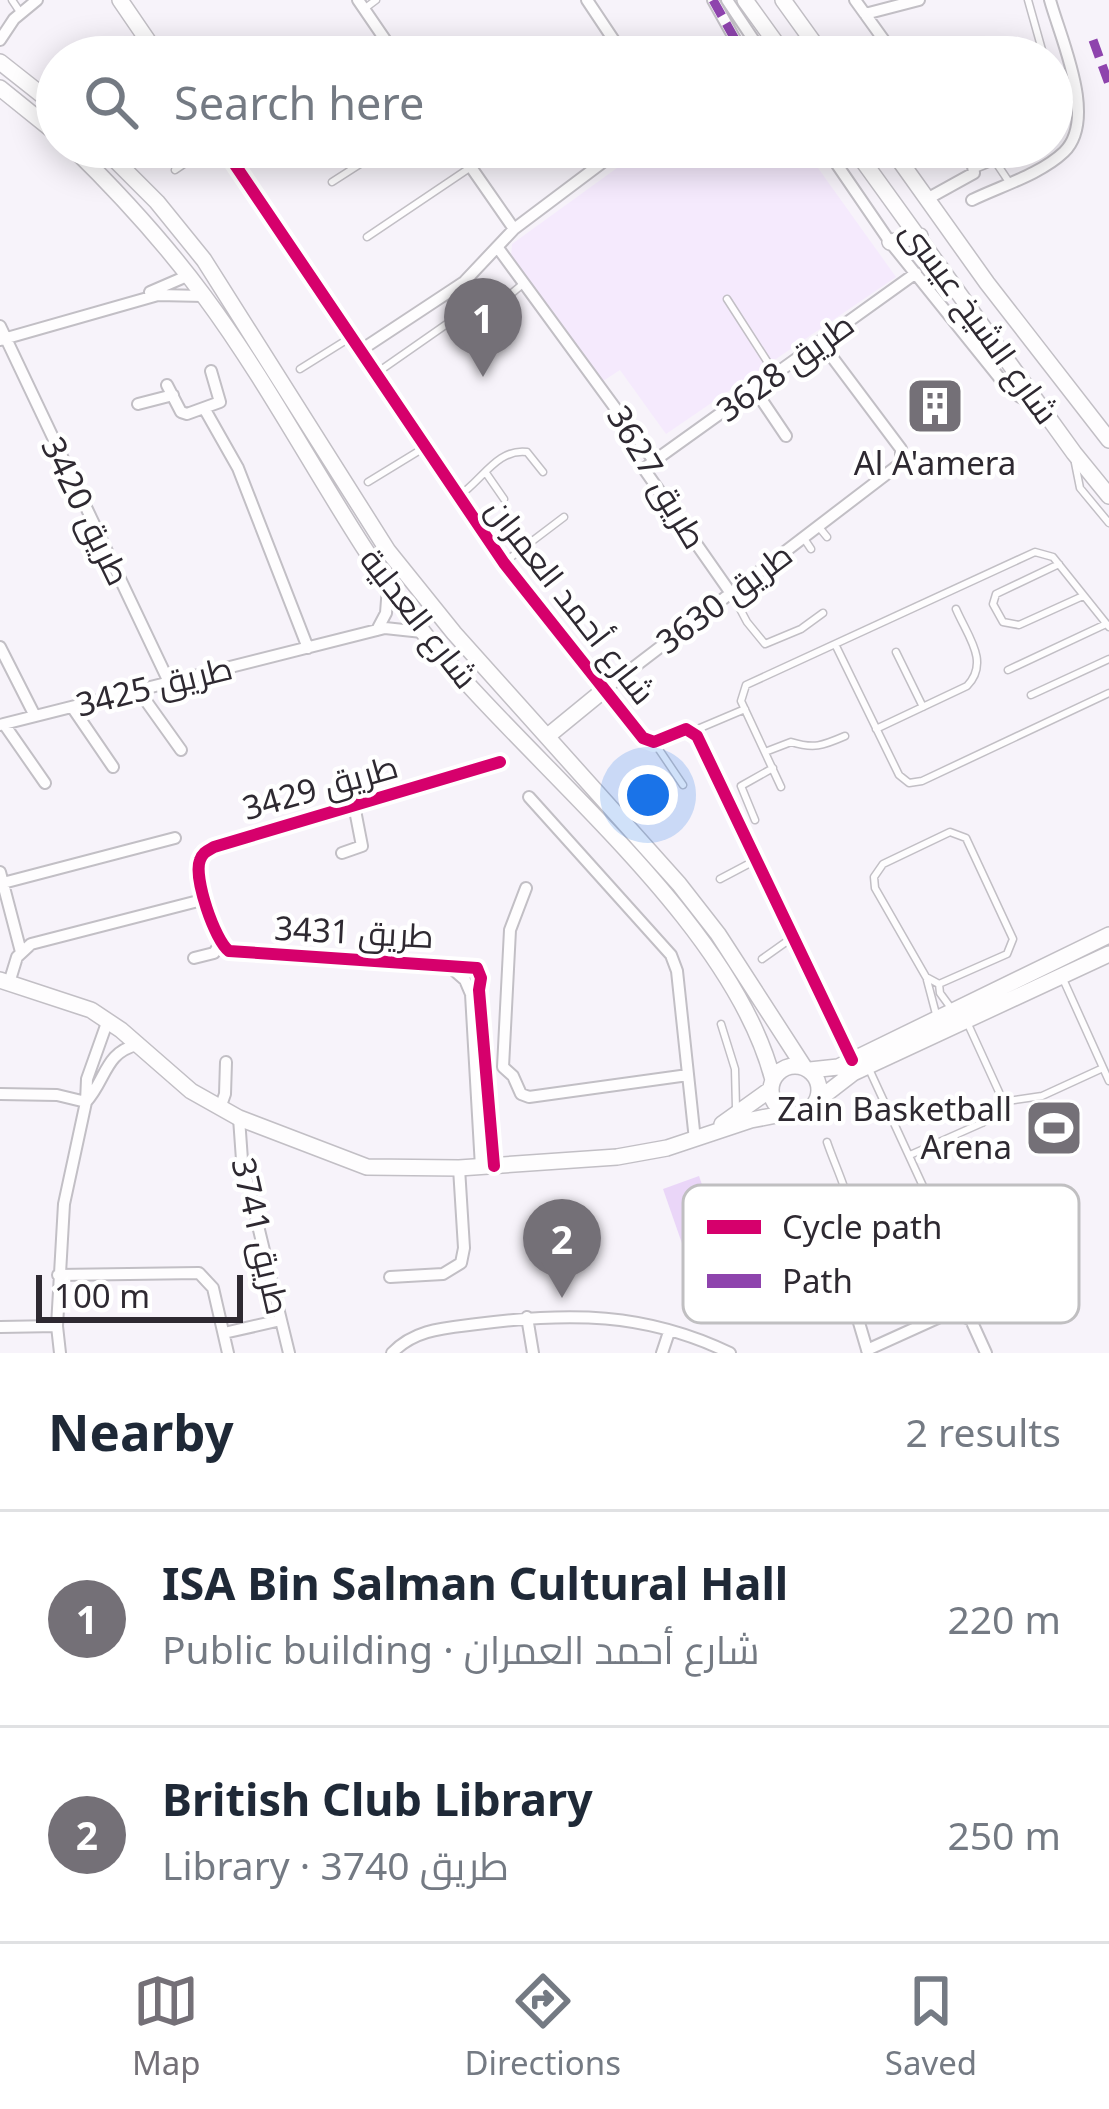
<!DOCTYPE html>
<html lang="en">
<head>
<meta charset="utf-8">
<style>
  :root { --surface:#fff; --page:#f2f2f3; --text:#1f2937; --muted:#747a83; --line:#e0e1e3; --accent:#747077 }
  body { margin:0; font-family:"Noto Sans",Cairo,sans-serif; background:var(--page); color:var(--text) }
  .scale { position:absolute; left:36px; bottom:30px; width:207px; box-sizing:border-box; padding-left:12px; border:6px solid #2e2931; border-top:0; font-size:33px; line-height:42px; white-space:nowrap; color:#2e2931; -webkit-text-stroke:9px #fff; paint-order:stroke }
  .you { position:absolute; left:648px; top:795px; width:42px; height:42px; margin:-30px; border:9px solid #fff; border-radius:50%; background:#1a73e8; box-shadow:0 0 0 18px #1a73e833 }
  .badge { display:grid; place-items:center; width:78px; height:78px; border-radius:50%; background:var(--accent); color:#fff; font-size:39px; font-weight:700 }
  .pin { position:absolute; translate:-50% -99px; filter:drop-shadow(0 3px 6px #0008) }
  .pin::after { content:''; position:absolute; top:63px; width:42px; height:36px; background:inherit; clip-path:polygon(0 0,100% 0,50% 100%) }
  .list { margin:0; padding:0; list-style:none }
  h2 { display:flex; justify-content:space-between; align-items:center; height:156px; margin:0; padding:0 48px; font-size:51px }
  h2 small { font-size:39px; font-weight:400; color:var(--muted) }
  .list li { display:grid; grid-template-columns:78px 1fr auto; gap:36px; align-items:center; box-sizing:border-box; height:216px; padding:0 48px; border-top:3px solid var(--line) }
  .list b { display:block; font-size:45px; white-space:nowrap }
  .list p { margin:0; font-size:39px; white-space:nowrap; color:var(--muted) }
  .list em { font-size:39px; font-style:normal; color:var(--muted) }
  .icon { flex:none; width:66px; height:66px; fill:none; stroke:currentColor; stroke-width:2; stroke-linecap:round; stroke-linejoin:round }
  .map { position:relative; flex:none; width:1109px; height:1353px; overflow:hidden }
  .search { position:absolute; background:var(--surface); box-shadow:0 6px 30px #0003; left:36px; right:36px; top:36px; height:132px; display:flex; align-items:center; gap:30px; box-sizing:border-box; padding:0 42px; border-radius:66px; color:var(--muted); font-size:45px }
  .sheet { height:588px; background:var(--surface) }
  nav { display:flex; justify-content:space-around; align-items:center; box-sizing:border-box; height:168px; border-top:3px solid var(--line); background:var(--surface); font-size:33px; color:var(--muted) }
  nav a { display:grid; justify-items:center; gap:6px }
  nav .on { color:var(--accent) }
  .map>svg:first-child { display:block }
  .built { fill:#f5eafd }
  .pitch { fill:#ead6f8 }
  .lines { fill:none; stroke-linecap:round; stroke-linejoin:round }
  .lane-casing { stroke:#c2bfc5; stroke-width:9 }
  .street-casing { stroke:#c2bfc5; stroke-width:14 }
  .secondary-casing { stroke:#c2bfc5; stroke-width:18 }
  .lane { stroke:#fefdfe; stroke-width:6 }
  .street { stroke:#fefdfe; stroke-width:10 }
  .secondary { stroke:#fefdfe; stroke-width:15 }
  .quiet { stroke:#8e44ad; stroke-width:9; stroke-dasharray:18 9; stroke-linecap:butt }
  .cycleway-casing { stroke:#fff; stroke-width:20 }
  .cycleway { stroke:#d6006c; stroke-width:12 }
  .labels { text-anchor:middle; stroke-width:9; stroke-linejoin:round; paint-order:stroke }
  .street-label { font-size:33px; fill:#2e2931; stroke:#fff }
  .poi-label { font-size:33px; fill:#2e2931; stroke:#fff }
  .key { fill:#fff; stroke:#c0bfc1; stroke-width:3 }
  .key-label { font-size:33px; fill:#2e2931 }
</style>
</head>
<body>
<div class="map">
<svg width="1109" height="1353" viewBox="0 0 1109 1353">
  <rect width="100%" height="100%" fill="#f7f3fa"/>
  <!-- built -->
  <path class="built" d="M646,147H803L896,277L666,434L620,370L603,381L511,258L512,244Z"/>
  <!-- pitch -->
  <path class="pitch" d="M699,1176L721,1240L685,1252L663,1189Z"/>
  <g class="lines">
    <defs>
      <path id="lane" d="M12,0L20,12
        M1028,0L1044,57
        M364,9L376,0
        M975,169L995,161L1009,182
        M175,170L209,147
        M332,182L371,157
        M367,237L471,167
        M727,299L774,372
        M300,369L348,339
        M378,372L484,298L505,299L524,283
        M1075,463L1080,488L1109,523
        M486,473L504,499
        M368,482L422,449
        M460,495C482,480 498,448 527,452L543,472
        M818,526L827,537
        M803,537L811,549
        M506,561L564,517
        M1059,564L996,594L993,604L1003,622L1019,625L1083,596
        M731,592L747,622L765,644L801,629L823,613
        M835,644L899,775L909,783L922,781L1109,693
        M896,652L923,707
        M1008,670L1106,624
        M1031,695L1109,659
        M876,729L967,686C990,662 968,637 956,609
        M693,731L745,709
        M654,742L683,785
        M765,752L791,742C814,749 822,746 845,736
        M781,787L741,701L746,685L1035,552L1053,557L1109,627
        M755,820L741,786L773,768
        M950,832L966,838L1013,939L1007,954L939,984L926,977L875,888L874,877L883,864Z
        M720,879L756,860
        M762,959L793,937
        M1063,979L1109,1081
        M927,980L936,1014
        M939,984L940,993L951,1008
        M721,1024L735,1069L736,1108
        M869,1069L951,1247L962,1255L982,1248
        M1001,1102L1042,1096L1103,1068
        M827,1142C835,1166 848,1190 851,1216C853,1238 838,1262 847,1282
        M910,1155L982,1123L998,1109L999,1092L967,1022
        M912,1295L924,1322"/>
      <path id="street" d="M358,0L397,57
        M587,0L625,57
        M713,0L741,50
        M727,0L765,57
        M855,0L896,57
        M865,14L919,0
        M0,40L14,19L37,0
        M457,147L514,229
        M825,147L890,242L1002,381L1020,397L1039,406
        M927,199L974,173L973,166L960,147
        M972,200C1001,186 1041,174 1064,152C1098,119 1061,40 1050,0
        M498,248L654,461L644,469L730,592
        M150,292L187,276
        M0,326L169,682
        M0,340L158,295L204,296
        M820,341L901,449V463L604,690L648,742L686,729L697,736L852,1060
        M361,350L464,282L514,229L623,147
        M167,385L181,412L187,414L220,402L211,371
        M755,390L786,436
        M138,404L173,395
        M204,408L238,468L308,648
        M654,461L916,273
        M377,630L386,613L388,587
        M0,647L35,716
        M142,689L146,701L181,750
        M72,707L113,767
        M4,724L45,783
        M0,725L385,628L422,632
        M529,797L671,955L677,971L695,1140
        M342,853L362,846L354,805
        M0,872L21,952
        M3,883L175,838
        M526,888L510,930L503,1067L513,1076L521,1094L529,1097L688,1075
        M194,958L214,953L220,944
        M448,965L465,980L471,994L481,1167
        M9,983L17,957L31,944L206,899
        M0,1094L57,1095L86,1102
        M86,1102C106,1080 105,1052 137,1045
        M220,1108L225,1094L226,1062
        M239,1118L242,1160L289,1353
        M494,1166L479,990L481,978L477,968L229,951C215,941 193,877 200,860C203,852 207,851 214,847L500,762
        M58,1275L199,1273L213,1288L228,1353
        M390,1277L443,1274L461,1263L464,1248L459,1168
        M847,1282L868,1353
        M527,1317L533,1353
        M0,1327L57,1326
        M224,1333L281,1320
        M867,1350L953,1311L971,1320L986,1353
        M60,1353L57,1326L64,1204L86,1102L87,1079L108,1020
        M392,1353C415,1329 445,1328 477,1324C568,1312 645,1312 730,1353
        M662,1353L669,1332"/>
      <path id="secondary" d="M120,0L159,57
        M745,0L786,57
        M783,0L824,57
        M0,62L57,107
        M0,88L57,134
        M72,147C120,194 164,242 204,296C284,404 341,526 423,632C527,764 731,917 773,1080
        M102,147L157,202L204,260L388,551L454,633L679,884L718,934L804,1067
        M223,147L504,563L604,690L549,735
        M853,147L1074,453L1109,496
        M890,147L987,283L1109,440
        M890,242L920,236
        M0,980L91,1010L121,1030L191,1091L239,1118L367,1167L459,1168L617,1157L667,1148L751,1120L787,1113
        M771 1090a24 24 0 1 1 48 0a24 24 0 1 1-48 0Z
        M810,1070L838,1067L1109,935
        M818,1100L853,1073L1109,954
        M722,1124L771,1089"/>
    </defs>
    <!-- lane casing -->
    <use href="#lane" class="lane-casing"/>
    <!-- street casing -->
    <use href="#street" class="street-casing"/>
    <!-- secondary casing -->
    <use href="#secondary" class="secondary-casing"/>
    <!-- lane -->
    <use href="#lane" class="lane"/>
    <!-- street -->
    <use href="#street" class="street"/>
    <!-- secondary -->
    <use href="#secondary" class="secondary"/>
    <!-- quiet -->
    <path class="quiet" d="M713,0L741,50
      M1093,40L1109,84"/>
    <defs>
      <path id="cycleway" d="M223,147L504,563L643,738L654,742L686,729L697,736L852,1060
        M494,1166L479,990L481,978L477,968L229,951C215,941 193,877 200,860C203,852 207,851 214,847L500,762"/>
    </defs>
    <!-- cycleway casing -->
    <use href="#cycleway" class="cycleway-casing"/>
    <!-- cycleway -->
    <use href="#cycleway" class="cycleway"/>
  </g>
  <!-- icons -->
  <defs>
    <symbol id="building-square" viewBox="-11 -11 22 22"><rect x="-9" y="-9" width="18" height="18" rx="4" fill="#747077" stroke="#fff"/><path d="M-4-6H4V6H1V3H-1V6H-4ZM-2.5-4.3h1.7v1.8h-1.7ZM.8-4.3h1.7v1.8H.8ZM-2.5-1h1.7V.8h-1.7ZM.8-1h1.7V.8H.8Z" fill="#fff"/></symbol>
    <symbol id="stadium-square" viewBox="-11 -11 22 22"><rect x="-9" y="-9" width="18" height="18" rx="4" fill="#747077" stroke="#fff"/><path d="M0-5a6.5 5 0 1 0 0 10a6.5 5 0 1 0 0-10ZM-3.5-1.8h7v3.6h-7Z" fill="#fff"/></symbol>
  </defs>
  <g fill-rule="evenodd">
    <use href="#building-square" x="902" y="373" width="66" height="66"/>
    <use href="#stadium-square" x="1021" y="1095" width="66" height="66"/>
  </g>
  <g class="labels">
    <!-- street labels -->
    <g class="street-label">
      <text transform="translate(980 322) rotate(54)" y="12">شارع الشيخ عيسى</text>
      <text transform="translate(785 367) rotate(-36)" y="12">طريق 3628</text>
      <text transform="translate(657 477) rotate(59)" y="12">طريق 3627</text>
      <text transform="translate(86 511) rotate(64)" y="12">طريق 3420</text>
      <text transform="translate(724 598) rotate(-37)" y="12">طريق 3630</text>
      <text transform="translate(571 601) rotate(52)" y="12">شارع أحمد العمران</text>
      <text transform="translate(419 618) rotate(52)" y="12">شارع العدلية</text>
      <text transform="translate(154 686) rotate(-14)" y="12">طريق 3425</text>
      <text transform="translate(320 787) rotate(-16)" y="12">طريق 3429</text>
      <text transform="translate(354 932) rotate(3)" y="12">طريق 3431</text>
      <text transform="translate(261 1236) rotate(77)" y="12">طريق 3741</text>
    </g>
    <!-- poi labels -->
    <g class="poi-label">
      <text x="935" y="475">Al A'amera</text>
      <text x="1012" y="1121" text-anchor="end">Zain Basketball<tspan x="1012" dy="38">Arena</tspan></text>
    </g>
  </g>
  <!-- legend -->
  <rect x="683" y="1185" width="396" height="138" rx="18" class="key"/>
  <rect x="707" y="1220" width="54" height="14" fill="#d6006c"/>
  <rect x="707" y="1274" width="54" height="14" fill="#8e44ad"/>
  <g class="key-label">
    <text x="782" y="1239">Cycle path</text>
    <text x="782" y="1293">Path</text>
  </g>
</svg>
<div class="scale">100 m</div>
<div class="you"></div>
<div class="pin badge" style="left:483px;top:377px">1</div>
<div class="pin badge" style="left:562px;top:1298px">2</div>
<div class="search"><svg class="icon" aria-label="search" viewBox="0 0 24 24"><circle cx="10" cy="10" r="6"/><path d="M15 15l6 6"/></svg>Search here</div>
</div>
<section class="sheet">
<h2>Nearby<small>2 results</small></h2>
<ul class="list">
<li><span class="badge">1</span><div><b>ISA Bin Salman Cultural Hall</b><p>Public building · شارع أحمد العمران</p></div><em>220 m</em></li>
<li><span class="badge">2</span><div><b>British Club Library</b><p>Library · طريق 3740</p></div><em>250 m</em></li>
</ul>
</section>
<nav>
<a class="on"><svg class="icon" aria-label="map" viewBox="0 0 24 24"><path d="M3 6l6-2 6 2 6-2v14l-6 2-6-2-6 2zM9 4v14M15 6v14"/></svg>Map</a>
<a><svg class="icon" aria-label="directions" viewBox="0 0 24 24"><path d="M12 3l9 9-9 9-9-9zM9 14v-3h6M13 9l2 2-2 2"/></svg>Directions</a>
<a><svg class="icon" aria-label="saved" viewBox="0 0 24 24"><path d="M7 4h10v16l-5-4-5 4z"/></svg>Saved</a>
</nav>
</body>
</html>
